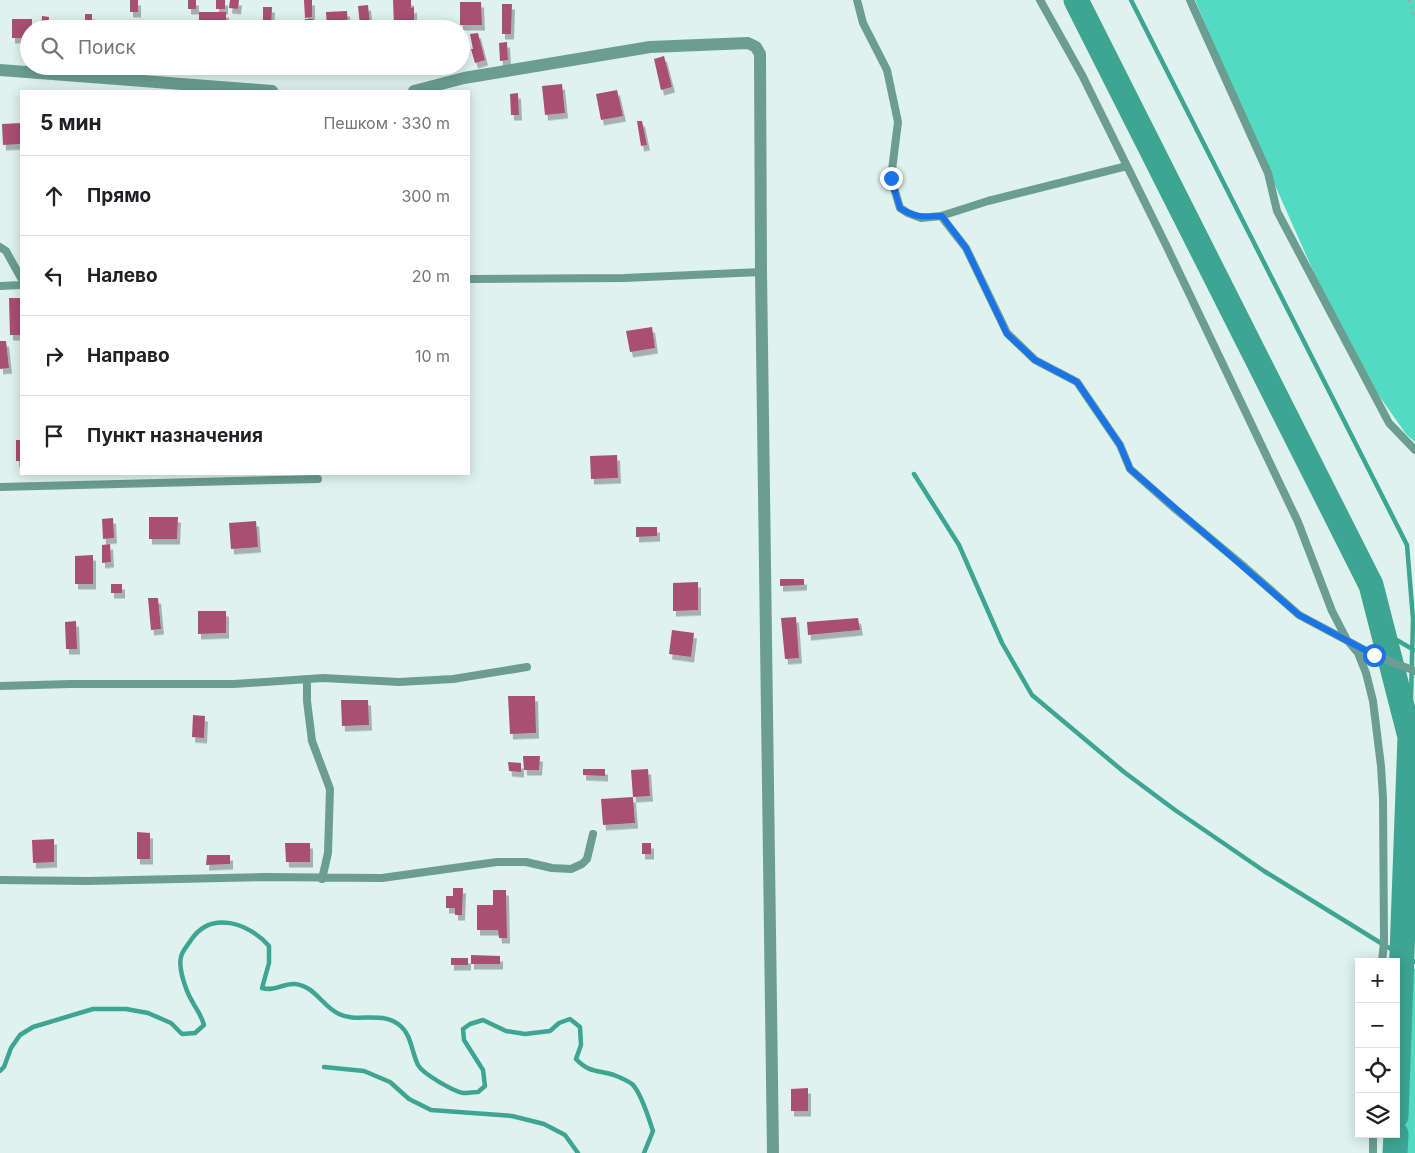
<!DOCTYPE html>
<html lang="ru">
<head>
<meta charset="utf-8">
<style>
  :root { --surface:#fff; --page:#f6f6f6; --text:#202124; --muted:#757577; --line:#e0e0e0 }
  body { margin:0; font-family:Inter,sans-serif; background:var(--page); color:var(--text) }
  .controls { position:absolute; right:15px; bottom:15px; display:grid; overflow:hidden; border-radius:0px; box-shadow:0 2px 12px #0003 }
  .controls button { width:45px; height:45px; display:grid; place-items:center; padding:0; border:0; border-bottom:1px solid var(--line); background:var(--surface); color:var(--text); font:25px sans-serif }
  .stop { position:absolute; width:15px; height:15px; margin:-11px; border:4px solid #1a73e8; border-radius:50%; background:#fff }
  .stop.end { background:#1a73e8; border-color:#fff; box-shadow:0 1px 5px #0008 }
  .list { margin:0; padding:0; list-style:none }
  h2 { display:flex; justify-content:space-between; align-items:center; height:65px; margin:0; padding:0 20px; font-size:21px }
  h2 small { font-size:16px; font-weight:400; color:var(--muted) }
  .list li { display:grid; grid-template-columns:32px 1fr auto; gap:15px; align-items:center; box-sizing:border-box; height:80px; padding:0 20px; border-top:1px solid var(--line) }
  .list b { display:block; font-size:19px; white-space:nowrap }
  .list em { font-size:16px; font-style:normal; color:var(--muted) }
  .icon { flex:none; width:28px; height:28px; fill:none; stroke:currentColor; stroke-width:2; stroke-linecap:round; stroke-linejoin:round }
  .map { position:relative; flex:none; width:1415px; height:1153px; overflow:hidden }
  .search { position:absolute; background:var(--surface); box-shadow:0 2px 12px #0003; left:20px; top:20px; width:450px; height:55px; display:flex; align-items:center; gap:12px; box-sizing:border-box; padding:0 18px; border-radius:28px; color:var(--muted); font-size:19px }
  .panel { position:absolute; background:var(--surface); box-shadow:0 2px 12px #0003; left:20px; top:90px; width:450px; height:385px; border-radius:0px }
  .map>svg:first-child { display:block }
  .green { fill:#53dbc2 }
  .lines { fill:none; stroke-linecap:round; stroke-linejoin:round }
  .stream { stroke:#3da592; stroke-width:4.5 }
  .river { stroke:#3da592; stroke-width:25 }
  .building { fill:#a94f72; filter:url(#shadow) }
  .path { stroke:#99a8a4; stroke-width:2.5; stroke-dasharray:2.5 4; stroke-linecap:butt }
  .service { stroke:#6b9d91; stroke-width:8 }
  .minor { stroke:#6b9d91; stroke-width:12 }
  .route { stroke:#1a73e8; stroke-width:6 }
</style>
</head>
<body>
<div class="map">
<svg width="1415" height="1153" viewBox="0 0 1415 1153">
  <defs>
    <filter id="shadow"><feDropShadow dx="3" dy="5.5" stdDeviation="0" flood-color="#0004"/></filter>
  </defs>
  <rect width="100%" height="100%" fill="#dff2ed"/>
  <!-- green -->
  <path class="green" d="M1195,0H1415V442L1406,434L1351,356L1233,91Z
    M1408,966L1415,969V1153H1402Z"/>
  <g class="lines">
    <!-- stream -->
    <path class="stream" d="M1131,0L1407,545L1413,619L1410,737
      M914,474L959,545L1002,643L1032,695L1124,772L1175,810L1264,871L1384,945L1415,962
      M1383,632L1414,650
      M324,1067L364,1071L390,1082L409,1099L431,1110L512,1116L544,1124L565,1135L578,1153
      M0,1071L4,1067L11,1048L20,1035L33,1027L93,1009H126L148,1013L171,1023L182,1034L195,1033L204,1025C200,1012 197,1011 192,1001C186,991 178,968 181,957C182,951 188,945 191,940C211,910 249,923 269,946V963L262,988C274,992 283,983 295,984C315,986 322,1006 339,1014C357,1023 380,1011 398,1024C412,1034 411,1051 418,1065C423,1074 453,1091 463,1093C468,1093 474,1092 478,1092L485,1086L483,1070L464,1040L463,1029L470,1024L483,1020L506,1031L525,1034L550,1031L559,1023L570,1019L580,1027L581,1045L576,1059C589,1073 598,1070 614,1075C619,1077 628,1081 632,1084C641,1092 649,1119 653,1131L644,1153"/>
    <!-- river -->
    <path class="river" d="M1076,0L1371,585L1410,737L1396,1116
      M1395,1153L1396,1134"/>
  </g>
  <!-- building -->
  <path class="building" d="M130,0H138V12H130Z
    M188,0H196V9H188Z
    M216,0H225V9H216Z
    M230,0H239L238,9L229,8Z
    M304,0H312V17L305,18Z
    M393,0H411V8L414,7V25L394,26Z
    M460,2H481L482,25H460Z
    M502,4H512L511,34H502Z
    M368,5L370,25L360,26L358,6Z
    M263,7H272L271,29H263Z
    M347,11L348,28L327,29L326,12Z
    M199,12H226V29H206V26H199Z
    M85,14H92V29H85Z
    M42,16L49,17L48,29H41Z
    M12,19H32V29H29V38H12Z
    M305,19H313V29H305Z
    M77,21L78,29H56V22Z
    M164,21H174L173,29H163Z
    M117,22L139,23L138,29H117Z
    M478,33L485,60L475,63L471,49H473L470,34Z
    M507,42L508,60L500,61L499,43Z
    M664,56L672,87L661,90L654,59Z
    M562,84L565,113L545,115L542,86Z
    M617,90L623,116L601,120L596,94Z
    M518,93L519,115H511L510,94Z
    M637,121H642L647,145L641,146Z
    M21,123V144L3,145L2,124Z
    M9,298H21V335H10Z
    M652,327L655,348L630,352L626,331Z
    M0,341H6L9,368L0,369Z
    M16,440H21V461H16Z
    M617,455L618,478L591,479L590,456Z
    M149,517H178L177,539H149Z
    M113,518L114,538L103,539L102,519Z
    M256,521L258,547L231,549L229,523Z
    M636,527H657V536L636,537Z
    M110,544L111,562L102,563V545Z
    M93,555V584H75V556Z
    M780,579H804V585L780,586Z
    M698,582V610L673,611V583Z
    M111,584H122V593H111Z
    M148,598H158L161,629L151,630Z
    M198,611H226V633L198,634Z
    M796,617L799,658L785,659L781,618Z
    M858,618L860,630L808,635L807,622Z
    M76,621L77,649H66L65,622Z
    M672,630L694,633L691,657L669,654Z
    M508,696H535L536,733L510,734Z
    M341,700H368L369,725L342,726Z
    M193,715L205,716L204,738L192,737Z
    M523,756H540L539,770H524Z
    M508,762L521,763V772L509,771Z
    M583,769H605V776L583,775Z
    M648,769L650,796L633,797L631,770Z
    M633,797L635,823L603,825L601,799Z
    M137,832L150,833V859H137Z
    M54,839V862L33,863L32,840Z
    M285,843H310V862H286Z
    M642,843H651V854H642Z
    M207,855H230V864L206,865Z
    M453,888H463L462,915H455V908H446V896H453Z
    M493,890H506L507,938H499L498,930H477V905H493Z
    M471,955L500,956V964H471Z
    M451,958H468V965H451Z
    M808,1088V1111H791V1089Z"/>
  <g class="lines">
    <!-- path -->
    <path class="path" d="M1409,0L1415,19"/>
    <!-- service -->
    <path class="service" d="M857,0L863,23L887,70L898,122L891,178L900,208L908,213L921,218L941,216L988,201L1127,166
      M1040,0L1082,75L1167,247L1298,522L1332,611L1347,640L1358,653L1366,673L1373,701L1381,766L1383,799L1384,942L1382,962
      M1190,0L1268,173L1277,211L1389,423L1415,450
      M941,216L966,248L1007,333L1035,360L1077,382L1120,445L1130,469L1174,508L1240,563L1299,615L1374,655L1415,671
      M0,247L6,251L21,278
      M469,279L624,278L761,272
      M0,286L21,285
      M0,487L318,479
      M307,679V701L312,741L330,789L328,853L322,879
      M0,686L70,684H234L323,678L399,682L453,679L527,667
      M0,880L88,881L264,877L382,878L497,862H526L552,868L571,869L582,864L587,859L593,834
      M1373,1153V1134"/>
    <!-- minor -->
    <path class="minor" d="M0,70L272,91
      M414,91L464,78L650,47L748,43L756,47L760,54L761,272L773,1153"/>
  </g>
  <g class="lines">
    <!-- route -->
    <path class="route" d="M891,178L900,208C914,218 925,217 942,216L966,248L1007,334L1035,360L1077,382L1120,445L1130,469L1299,615L1374,655"/>
  </g>
</svg>
<div class="controls">
<button>+</button>
<button>−</button>
<button><svg class="icon" aria-label="locate" viewBox="0 0 24 24"><circle cx="12" cy="12" r="6"/><path d="M12 2v4M12 18v4M2 12h4M18 12h4"/></svg></button>
<button><svg class="icon" aria-label="layers" viewBox="0 0 24 24"><path d="M12 4l9 5-9 5-9-5zM3 14l9 5 9-5"/></svg></button>
</div>
<div class="stop" style="left:1374px;top:655px"></div>
<div class="stop end" style="left:891px;top:178px"></div>
<div class="search"><svg class="icon" aria-label="search" viewBox="0 0 24 24"><circle cx="10" cy="10" r="6"/><path d="M15 15l6 6"/></svg>Поиск</div>
<section class="panel">
<h2>5 мин<small>Пешком · 330 m</small></h2>
<ul class="list">
<li><svg class="icon" aria-label="ahead" viewBox="0 0 24 24"><path d="M12 20V5M6 11l6-6 6 6"/></svg><div><b>Прямо</b></div><em>300 m</em></li>
<li><svg class="icon" aria-label="left" viewBox="0 0 24 24"><path d="M17 20v-9H6M10 6l-5 5 5 5"/></svg><div><b>Налево</b></div><em>20 m</em></li>
<li><svg class="icon" aria-label="right" viewBox="0 0 24 24"><path d="M7 20v-9h11M14 6l5 5-5 5"/></svg><div><b>Направо</b></div><em>10 m</em></li>
<li><svg class="icon" aria-label="arrive" viewBox="0 0 24 24"><path d="M6 21V4h12l-3 4 3 4H6"/></svg><div><b>Пункт назначения</b></div></li>
</ul>
</section>
</div>
</body>
</html>
